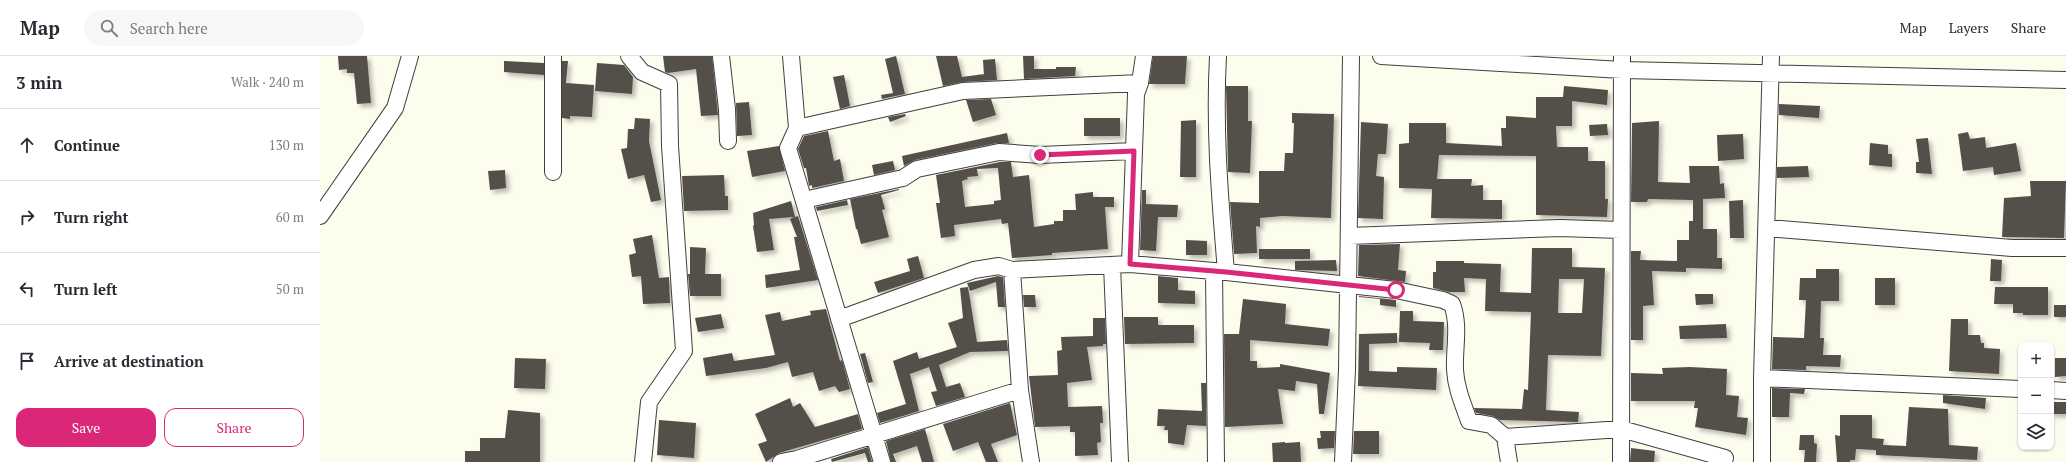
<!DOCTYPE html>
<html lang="en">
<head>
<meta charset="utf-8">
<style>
  :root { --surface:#fff; --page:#f7f7f7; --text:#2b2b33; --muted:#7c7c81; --line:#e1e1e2; --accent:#db2777 }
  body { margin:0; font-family:"PT Serif",serif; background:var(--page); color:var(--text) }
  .controls { position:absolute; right:12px; bottom:12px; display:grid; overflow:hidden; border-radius:8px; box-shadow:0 1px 3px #0004 }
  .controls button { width:36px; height:36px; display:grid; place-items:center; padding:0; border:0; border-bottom:1px solid var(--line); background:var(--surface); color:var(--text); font:20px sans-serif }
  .stop { position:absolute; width:12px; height:12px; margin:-9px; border:3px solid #db2777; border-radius:50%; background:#fff }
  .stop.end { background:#db2777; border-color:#fff; box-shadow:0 1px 4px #0008 }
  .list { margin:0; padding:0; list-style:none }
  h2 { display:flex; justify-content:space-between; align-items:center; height:52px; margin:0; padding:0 16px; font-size:17px }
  h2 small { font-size:13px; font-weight:400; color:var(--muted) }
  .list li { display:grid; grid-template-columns:26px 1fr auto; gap:12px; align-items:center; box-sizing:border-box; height:72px; padding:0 16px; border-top:1px solid var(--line) }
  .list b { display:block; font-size:15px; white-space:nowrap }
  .list em { font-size:13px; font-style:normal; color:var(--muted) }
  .actions { display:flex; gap:8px; padding:12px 16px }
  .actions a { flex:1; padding:9px 0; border:1px solid var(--accent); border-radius:12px; text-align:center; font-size:14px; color:var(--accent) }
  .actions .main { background:var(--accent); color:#fff }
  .icon { flex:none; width:22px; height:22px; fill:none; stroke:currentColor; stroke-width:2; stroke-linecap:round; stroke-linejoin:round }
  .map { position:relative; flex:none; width:1746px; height:406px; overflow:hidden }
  header { display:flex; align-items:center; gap:24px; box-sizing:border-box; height:56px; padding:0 20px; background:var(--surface); border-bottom:1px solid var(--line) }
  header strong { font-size:19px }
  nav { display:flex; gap:22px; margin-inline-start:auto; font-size:14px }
  .search { width:280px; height:36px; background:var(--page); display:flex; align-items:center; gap:10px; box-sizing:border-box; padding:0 14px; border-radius:22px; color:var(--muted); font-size:15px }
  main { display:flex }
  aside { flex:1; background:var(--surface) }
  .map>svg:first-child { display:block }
  .building { fill:#544f4a; fill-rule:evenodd; filter:url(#shadow) }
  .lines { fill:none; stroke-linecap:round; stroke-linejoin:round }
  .street-casing { stroke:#3f3f3f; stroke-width:18 }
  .street { stroke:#fff; stroke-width:16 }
  .route { stroke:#db2777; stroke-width:5 }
</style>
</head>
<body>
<header>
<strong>Map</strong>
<div class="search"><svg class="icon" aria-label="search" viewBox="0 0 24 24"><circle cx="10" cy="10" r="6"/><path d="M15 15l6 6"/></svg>Search here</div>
<nav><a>Map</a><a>Layers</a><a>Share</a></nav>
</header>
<main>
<aside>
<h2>3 min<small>Walk · 240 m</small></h2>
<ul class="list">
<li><svg class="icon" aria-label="ahead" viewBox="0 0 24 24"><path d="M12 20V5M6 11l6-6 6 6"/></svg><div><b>Continue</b></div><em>130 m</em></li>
<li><svg class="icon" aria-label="right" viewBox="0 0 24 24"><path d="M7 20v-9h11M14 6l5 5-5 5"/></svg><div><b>Turn right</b></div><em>60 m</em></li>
<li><svg class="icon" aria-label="left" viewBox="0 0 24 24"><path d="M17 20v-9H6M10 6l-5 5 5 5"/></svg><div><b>Turn left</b></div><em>50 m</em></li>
<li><svg class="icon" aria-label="arrive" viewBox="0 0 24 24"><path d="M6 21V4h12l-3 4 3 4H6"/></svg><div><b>Arrive at destination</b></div></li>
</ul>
<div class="actions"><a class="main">Save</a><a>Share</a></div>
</aside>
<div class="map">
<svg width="1746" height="406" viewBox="0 0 1746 406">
  <defs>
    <filter id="shadow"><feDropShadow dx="3.5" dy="3.5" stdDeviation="2" flood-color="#0004"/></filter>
  </defs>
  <rect width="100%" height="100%" fill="#fdfdee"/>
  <!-- building -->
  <path class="building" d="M18,0H47L51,47L37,48L34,17H27V13L19,14Z
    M343,0H392L398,59L381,60L376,13L348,17L345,16Z
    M576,0L585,38L562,43L561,39L573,37L565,3Z
    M616,0H637L642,21L664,18V20L663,4L675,3L677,24L642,26L623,30Z
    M703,0H714V13H736V11H756L755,20L704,23Z
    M833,0H867L865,28H829Z
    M184,5L224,7V19L184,16Z
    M242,5H248L246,27L274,29L272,61L250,60V63L242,62Z
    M277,7L304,9L313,21L312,38L275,35Z
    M524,19L530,50L520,53L513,21Z
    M906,30H928V65H932L930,117L908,116Z
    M1244,30L1288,34L1287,49L1252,45V70H1236L1237,91H1268V105H1285V143H1288L1287,161L1216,159V100L1119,99L1117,123H1152L1151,130L1163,129V144H1182V163L1111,162L1112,133L1079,132V88L1089,87V67H1126V87L1182,90L1181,72H1186V60L1216,62V41H1243Z
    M671,43L676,59L653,66L646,44Z
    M429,46L432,79L417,80L416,47Z
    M1459,48L1500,50L1499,62L1459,59Z
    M972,57L1014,58L1011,162L962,160L940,162V171L936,170L937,197L914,198L910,146L939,147V115H964L965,97H973L974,67H972Z
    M585,58L586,60L570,66L568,61Z
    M315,62L330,63L329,85L341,144L331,146L324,119L308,123L301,93L307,92L308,73H314Z
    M764,62H800V80H764Z
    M876,64V121H860L861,65Z
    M1339,65L1338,126L1370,127L1369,110H1399L1400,128L1404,127L1405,142L1383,143V173H1397V202H1402V213L1366,212V216L1332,215L1334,249L1323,250V284H1311V195H1321L1320,204L1357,205V184H1369V165H1373V144L1328,143L1327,146H1311L1312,67Z
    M1041,66L1068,68L1066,98H1058L1056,120L1064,121L1063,163L1038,162Z
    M1287,68L1288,79L1270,80L1269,69Z
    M508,75L514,105L520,103L524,125L492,132V129L489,130L486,112H484L478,93L484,80Z
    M1648,76L1650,83L1665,81L1666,92L1696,87L1701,115L1674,119L1673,111L1643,115L1638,78Z
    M687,77L689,87H677L595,104L584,110L582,100Z
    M1423,78L1424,103L1398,105L1397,79Z
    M1608,82L1612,118L1596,117V106H1599L1596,83Z
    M1550,87L1568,89V98H1572V111L1549,109Z
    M459,90L465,115L432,121L427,95Z
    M573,105L575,114L554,119L552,109Z
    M680,106H691L693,121L709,119L714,171L734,168V165H743V154H756L755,138L773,136V141H794V151H785L788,193L732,197V199L692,202L688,167L682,168L681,163L634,169L635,180L621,182L616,147H620L616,119ZM678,112L681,144L674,145V148L645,151L642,125L648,123L647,121L658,120L657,113Z
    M1488,110L1489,121L1457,122V111Z
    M185,114L186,132L170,134L168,115Z
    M404,119L405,140H408V154L364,155L362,120Z
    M1710,125H1746L1744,182L1682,181L1684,142L1711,140Z
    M579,133V134L561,139L565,153L562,154L569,181L541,188L537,173H536L530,143Z
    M822,134H826V148L858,149L857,161H838L836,195L820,194Z
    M527,144L528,149L497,155L496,151Z
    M1423,144L1424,182H1410L1409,145Z
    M471,145L475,161L478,160L498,224L446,232L445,219L480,214L474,181H477L470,163L474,161L449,163L454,194L437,196L433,170L434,169L433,157Z
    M332,179L339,222L349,221L350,247L323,248L321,220L312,221L309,199L316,197L313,183Z
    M866,184L887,185V199H866Z
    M1080,188L1078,214L1086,215L1085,226L1038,220L1039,189Z
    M370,191L386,192L385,218H401V240H370L368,218H370Z
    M1212,192H1252V211L1285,212L1281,300L1228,299L1226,354L1259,356L1258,366L1180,364L1173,360L1156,357L1154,352L1202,353L1204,333L1208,334L1211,256L1165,255L1166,223L1144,222L1145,236H1129L1113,232V216H1116V205H1144V207L1181,208L1180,236L1211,237ZM1239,223H1264L1262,257H1238Z
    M939,193H990V203H939Z
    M598,200L604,222L558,237L554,226L590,215L587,203Z
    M1671,203L1682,204L1681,225H1670Z
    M1016,204L1017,215L975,214V205Z
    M1496,213H1519V245H1501L1500,282H1504L1503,299H1521L1520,311L1486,310V314L1452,313L1453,281L1484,282L1486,244H1479L1480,222H1496Z
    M678,220L683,221L685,251H678L676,226L650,235L647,227Z
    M838,220L858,222V234L875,235V248L838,247Z
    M1555,222H1575V249H1555Z
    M648,231L657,286L687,284L688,295L650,296L619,309L626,331L640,327L645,341L616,350L611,336L617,335L609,311L590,318L599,355L560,367L557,357L586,348L573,305L597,296L599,303L637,291L628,267L643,262L640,232Z
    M1675,231H1728V259H1703V257H1693V248H1674Z
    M1375,238H1393V248L1376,249Z
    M703,239H715L716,251H704Z
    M1039,240L1076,244V251L1060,249V243L1039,241Z
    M923,243L966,248L965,268L1010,273L1008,290L930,284V305H937V312L960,311V308L1010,317L1004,358H999L997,328L976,325L975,335L958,333L963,368L905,371L904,278H919Z
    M1734,249H1746V261H1734Z
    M506,253L520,305L522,304L530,333L519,336L515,330L499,335L493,316L472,321L468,306L446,312L386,320L383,302L412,297L414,305L455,299L445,259L460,256L462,265L491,259L490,255Z
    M1080,255H1093V265L1124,266L1123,294H1109L1110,287L1079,286Z
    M401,258L404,272L378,276L375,262Z
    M804,261H838V269H874V287L805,288Z
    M773,262H785L786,288H783V290L767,291L772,324L747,327L748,351L782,350L783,367H780L781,386L777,387L778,399L755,400V376H750V370L715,371L709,320L738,319L737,295L742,294L741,281L773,280Z
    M1631,263H1648V279H1660L1661,287H1664V292L1680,293L1679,318L1629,315Z
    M1406,268L1407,282L1360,283L1359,270Z
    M1077,277V287L1049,288V315L1077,316V311L1117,312L1116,334L1038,330L1039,278Z
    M545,297L553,326L548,327L540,298Z
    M195,302L226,303L225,333L194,332Z
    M1735,302H1746V320L1735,321Z
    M1370,311L1407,313L1406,339L1419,340L1417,361L1428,362L1426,379L1375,371L1378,352H1374L1375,345H1311V317L1343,318L1342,312Z
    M881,327H886V370L867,369L864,389L848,387V374H844L845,370H837L838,353L882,355Z
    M1452,332L1485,333L1484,338L1470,337L1469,361H1452Z
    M1623,339L1666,342L1665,353L1623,347Z
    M470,342L473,351L480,347L495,371L538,358L542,373L459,397L446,406L438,388L447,385L435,358Z
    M1731,346H1746V358H1731Z
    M690,347L697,379L671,388L678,406H666L658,386L633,395L623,368Z
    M1589,351L1628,353L1629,389L1658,391L1657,404L1556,399V394L1536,393L1535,404H1530V406H1517L1515,379L1520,380V359H1552V382L1564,383L1563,389L1586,390Z
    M188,354L220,357V406H145V395H160V382H185Z
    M339,364L376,367L374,402L337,399Z
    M605,373L614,406H602L597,390L573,398L576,406H571L566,385Z
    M1000,375H1015L1014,392L998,393L997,382H1001Z
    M1034,375H1059V398H1033Z
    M1480,379H1494V387L1497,388L1496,406H1484L1485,394H1479Z
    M965,386V387L980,386L981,406H953L952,387Z
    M548,391L552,406H548L545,397L512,406L511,403Z
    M1311,392L1335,395L1334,406H1310Z"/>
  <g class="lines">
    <defs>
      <path id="street" d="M233,0V116
        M309,0L322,16L349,28L350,90L364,295L329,346L323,406
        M401,0L407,53L408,85
        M471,0L477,72L468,92L562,406
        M898,0C894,74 900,142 906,216
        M1061,0L1302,14L1746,24
        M477,72L643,35L820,27
        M484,144L583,122L597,113L679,96L720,99L814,95
        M0,160L75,52L90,0
        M1447,172L1692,192H1746
        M1029,180L1240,172L1300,174
        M810,208L816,38L820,27L824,0
        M792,209L800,406
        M692,214L700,334L711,406
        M894,215L896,406
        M519,263L654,214L679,210L692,214L810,208L906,216L1076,234L1123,244L1132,248C1140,270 1134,292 1135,314C1136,332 1143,348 1149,365L1171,369L1185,381
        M1442,322L1701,333
        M1731,334L1746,335
        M461,406L477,403L700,334
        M1023,406L1027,313L1031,0
        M1189,406L1185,381L1301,373L1405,402
        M1301,406L1302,0
        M1442,406V322L1451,0"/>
    </defs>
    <!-- street casing -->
    <use href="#street" class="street-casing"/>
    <!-- street -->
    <use href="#street" class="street"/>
  </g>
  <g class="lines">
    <!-- route -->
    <path class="route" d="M720,99L814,95L810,208L906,216L1076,234"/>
  </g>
</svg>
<div class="controls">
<button>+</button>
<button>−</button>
<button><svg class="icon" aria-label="layers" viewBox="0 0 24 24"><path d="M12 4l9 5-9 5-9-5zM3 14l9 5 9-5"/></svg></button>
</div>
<div class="stop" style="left:1076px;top:234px"></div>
<div class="stop end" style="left:720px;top:99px"></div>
</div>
</main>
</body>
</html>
